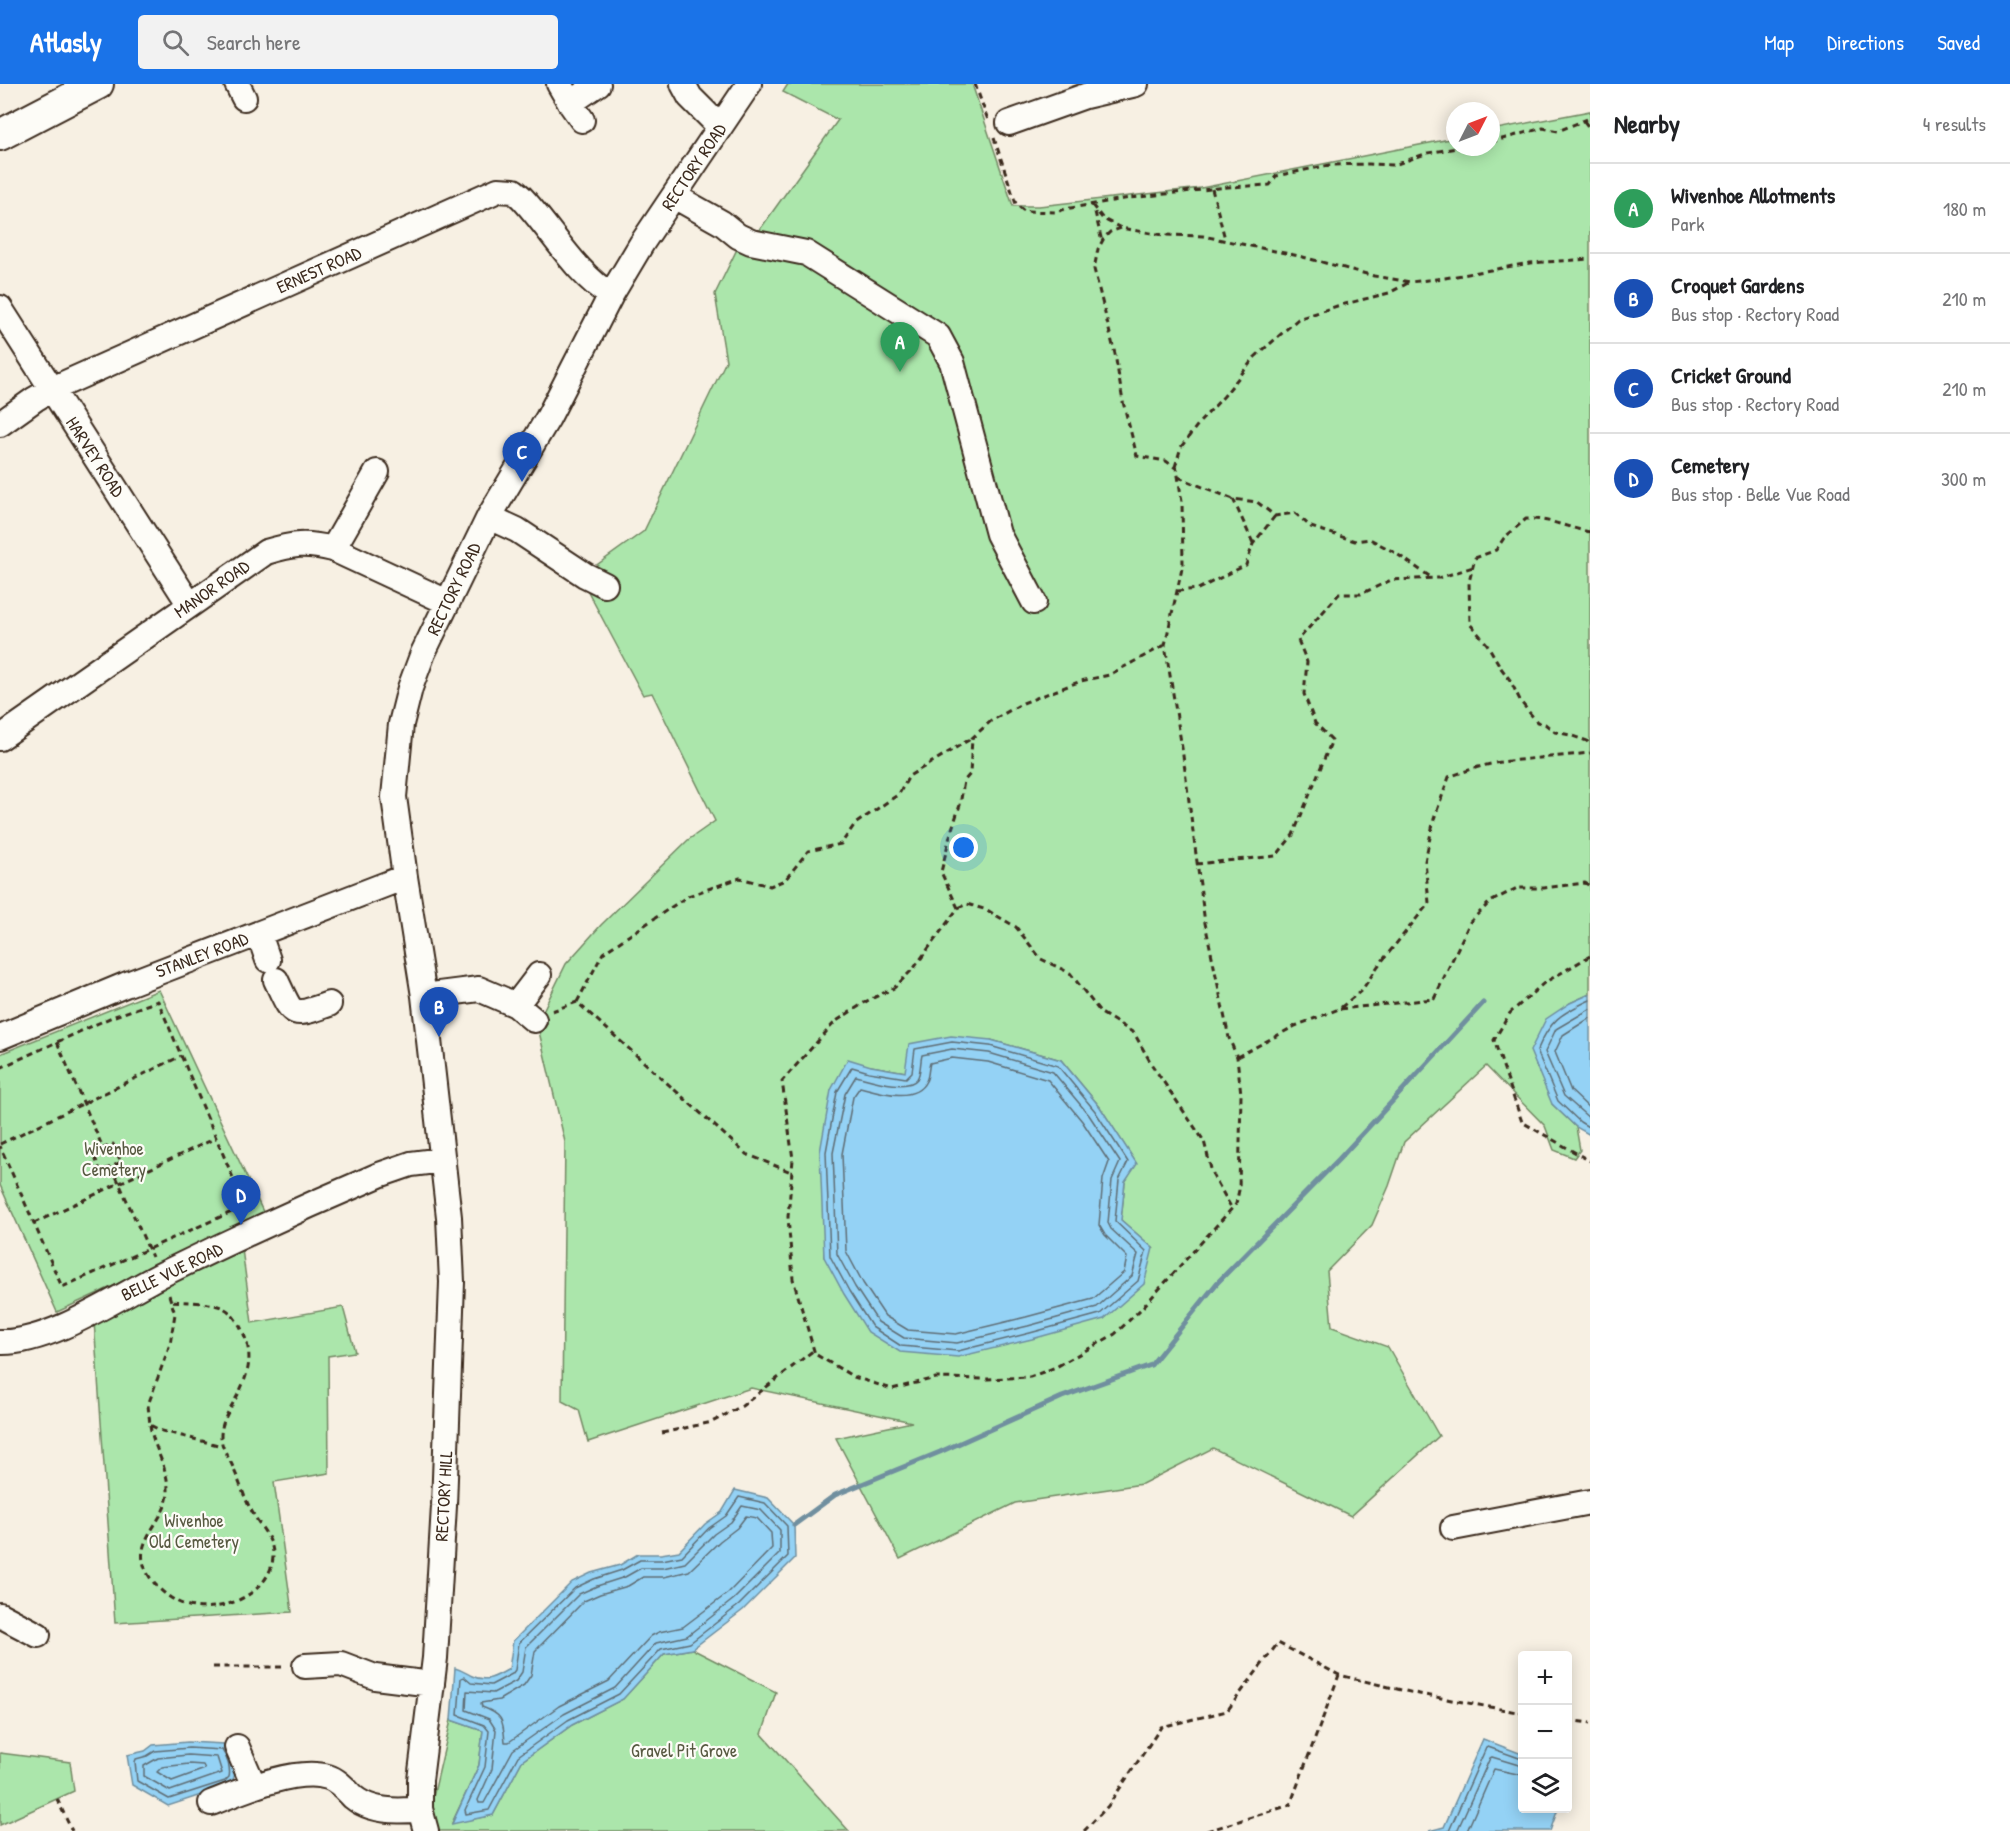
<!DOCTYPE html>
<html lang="en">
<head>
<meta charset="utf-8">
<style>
  :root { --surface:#fff; --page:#f2f2f2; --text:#202124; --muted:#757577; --line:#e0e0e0; --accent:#1a73e8 }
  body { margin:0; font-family:"Patrick Hand",sans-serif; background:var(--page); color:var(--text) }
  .controls { position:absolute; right:18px; bottom:18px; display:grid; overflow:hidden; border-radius:6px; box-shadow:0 3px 15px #0003 }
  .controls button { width:54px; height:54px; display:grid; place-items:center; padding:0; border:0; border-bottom:2px solid var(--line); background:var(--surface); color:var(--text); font:30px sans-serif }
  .compass { position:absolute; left:1446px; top:18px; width:54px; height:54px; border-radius:50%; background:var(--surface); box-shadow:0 3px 15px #0003; rotate:48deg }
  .you { position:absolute; left:964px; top:764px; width:21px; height:21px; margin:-15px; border:4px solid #fff; border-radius:50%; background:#1a73e8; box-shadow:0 0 0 9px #1a73e833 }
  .badge { display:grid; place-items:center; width:39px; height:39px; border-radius:50%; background:var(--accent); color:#fff; font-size:20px; font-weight:700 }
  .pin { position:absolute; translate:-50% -50px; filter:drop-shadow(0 2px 3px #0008) }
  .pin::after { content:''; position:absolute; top:32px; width:21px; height:18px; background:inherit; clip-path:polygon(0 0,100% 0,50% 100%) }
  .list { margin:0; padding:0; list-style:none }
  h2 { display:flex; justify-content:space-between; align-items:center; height:78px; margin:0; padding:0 24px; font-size:26px }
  h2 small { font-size:20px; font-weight:400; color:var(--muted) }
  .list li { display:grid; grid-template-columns:39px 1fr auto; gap:18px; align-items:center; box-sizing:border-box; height:90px; padding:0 24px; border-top:2px solid var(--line) }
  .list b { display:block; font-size:22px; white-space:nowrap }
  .list p { margin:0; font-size:20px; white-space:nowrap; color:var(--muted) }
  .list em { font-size:20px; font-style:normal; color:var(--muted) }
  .icon { flex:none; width:33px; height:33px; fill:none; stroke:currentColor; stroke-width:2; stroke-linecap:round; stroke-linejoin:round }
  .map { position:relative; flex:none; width:1590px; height:1747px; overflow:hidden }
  header { display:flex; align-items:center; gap:36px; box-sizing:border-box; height:84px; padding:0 30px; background:var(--accent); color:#fff }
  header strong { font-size:28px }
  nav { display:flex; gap:33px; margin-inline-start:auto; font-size:21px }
  .search { width:420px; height:54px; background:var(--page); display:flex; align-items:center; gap:15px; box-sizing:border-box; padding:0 21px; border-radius:6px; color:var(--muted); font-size:22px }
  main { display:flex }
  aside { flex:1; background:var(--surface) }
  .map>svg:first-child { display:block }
  .green { fill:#abe6ab; stroke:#738864; stroke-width:1.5; fill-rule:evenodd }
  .water { fill:#94d2f5; stroke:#708f9f; stroke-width:1.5 }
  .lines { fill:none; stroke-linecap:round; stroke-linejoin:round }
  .shore { stroke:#5f6d74; stroke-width:1.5 }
  .stream { stroke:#708f9f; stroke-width:5 }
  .minor-casing { stroke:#3b2a1e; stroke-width:28 }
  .major-casing { stroke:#3b2a1e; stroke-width:34 }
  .path { stroke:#3b2a1e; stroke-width:3; stroke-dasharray:6 4.5; stroke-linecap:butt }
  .minor { stroke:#fdfcf7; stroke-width:24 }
  .major { stroke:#fdfcf7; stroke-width:30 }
  .labels { text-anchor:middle; stroke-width:4.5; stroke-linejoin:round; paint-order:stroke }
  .street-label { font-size:18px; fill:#3b2a1e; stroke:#fdfcf7 }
  .park-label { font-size:18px; fill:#575941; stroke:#fdfcf7 }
</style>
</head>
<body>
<header>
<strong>Atlasly</strong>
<div class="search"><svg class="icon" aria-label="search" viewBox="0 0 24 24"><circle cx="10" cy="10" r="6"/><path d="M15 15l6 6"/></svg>Search here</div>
<nav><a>Map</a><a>Directions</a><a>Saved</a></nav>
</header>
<main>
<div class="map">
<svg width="1590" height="1747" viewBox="0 0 1590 1747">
  <rect width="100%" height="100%" fill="#f7f0e3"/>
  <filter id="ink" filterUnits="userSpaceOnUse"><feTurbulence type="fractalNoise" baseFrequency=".0167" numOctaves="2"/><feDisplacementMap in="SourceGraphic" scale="12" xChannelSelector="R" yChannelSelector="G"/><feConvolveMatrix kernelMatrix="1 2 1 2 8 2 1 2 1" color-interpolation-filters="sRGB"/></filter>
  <g filter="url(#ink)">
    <!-- green -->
    <path class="green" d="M788,0H972L1013,122H1039L1201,104L1455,54V63H1491V46L1590,27V910L1570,919L1552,1020L1576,1043L1580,1066L1574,1074L1554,1066L1545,1042L1486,982L1404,1058L1389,1102L1372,1141L1327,1187L1332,1243L1388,1263L1439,1352L1351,1432L1213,1364L1142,1400L1015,1419L900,1475L836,1354L912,1338L751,1304L588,1358L579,1326L562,1317L565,1058L537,939L566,880L601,841L688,756L715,737L652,609L643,611L583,498L587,488L644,447L726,277L715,210L741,157L751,158L838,36L783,8ZM991,956L1061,976L1100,1023L1136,1079L1125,1098L1121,1136L1153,1164L824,1173C823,1118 824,1061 832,1006L871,982L906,988Z
      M159,906L265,1132L57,1228L0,1101V970Z
      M242,1165L252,1239L343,1223L355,1268L328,1272L329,1389L274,1398L292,1528L115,1539L94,1237Z
      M692,1565L776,1608L762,1650L849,1747H435L431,1722L451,1636L483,1647L479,1681L452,1739L493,1731L522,1677L572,1641L623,1615L664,1570Z
      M0,1669L70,1678L74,1707L0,1741Z"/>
    <!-- water -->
    <path class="water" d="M1590,910V1051L1576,1043L1552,1020L1530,967L1546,935L1570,919Z
      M951,952L991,956L1061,976L1100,1023L1137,1080L1125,1098L1121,1136L1153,1164L1144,1200L1104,1235L1032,1255L958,1273L900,1268L868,1248L844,1210L824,1173L820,1068L831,1006L848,975L871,982L905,988L909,960Z
      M735,1406L768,1414L794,1441L795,1474L743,1526L692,1565L664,1570L623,1615L572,1641L522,1677L493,1731L452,1740L479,1681L483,1647L451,1636L455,1584C462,1586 466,1589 472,1592C486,1599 497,1592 509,1585L513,1557L572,1498L591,1489L620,1481L638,1470H661L679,1467L705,1440L722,1428Z
      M1483,1655L1522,1670V1724L1558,1725L1550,1747H1429L1444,1743Z
      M188,1658L224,1660C234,1672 241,1691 228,1702L168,1722L132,1701L127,1671L145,1667L153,1661Z"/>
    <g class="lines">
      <!-- shore -->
      <path class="shore" d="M1590,916C1560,930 1550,936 1537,967L1558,1017L1580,1038L1590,1044
        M1590,925L1556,945L1545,968L1564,1012L1590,1035
        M1590,934L1563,951L1555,968L1571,1007L1590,1025
        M952,958L990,962L1058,982L1095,1027L1128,1078L1119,1096L1115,1137L1146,1167L1138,1197L1100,1230L1030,1249L958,1267L901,1262L872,1243L849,1207L830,1172L826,1068L837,1008L852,983L869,988L906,994L912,988L915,965Z
        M952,965L989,969L1053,988L1089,1031L1120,1078L1112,1096L1108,1139L1111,1145L1138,1170L1132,1192L1097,1223L1028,1242L957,1259L904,1254L878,1238L855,1203L837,1170L833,1069L845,1010L856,992C869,995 907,1008 917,995C921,989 920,979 922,971Z
        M952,974L988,978L1048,996L1082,1037L1109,1078L1103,1095L1099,1141L1105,1151L1127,1173L1124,1188L1093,1215L1026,1233L956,1250L908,1246L885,1232L863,1199L846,1167L842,1070L853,1013L860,1003C879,1008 915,1020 926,997C929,992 928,985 930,979Z
        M739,1413L765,1419L787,1442L788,1472L739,1521L690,1559L661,1565L619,1610L568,1636L518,1672L489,1726L466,1730L465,1726L485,1683L489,1647L484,1641L458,1631L461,1594L464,1593L471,1599L491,1601L512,1590L515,1586L519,1559L575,1504L594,1495L622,1486L640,1476H662L682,1472L709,1444L726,1432Z
        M742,1422L761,1426L780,1446V1469L734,1515L687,1552L656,1559L615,1604L564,1630L513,1666L484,1719H479L478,1716L492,1685L496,1646L489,1635L466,1626L467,1607L493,1609L516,1597L522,1588L526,1563L579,1510L597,1502L625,1493L641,1484H663L685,1479L714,1450L731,1438Z
        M746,1432L757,1434L771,1449L772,1464L728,1509L683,1543L659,1548L651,1552L609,1597L559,1622L509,1658H505C503,1637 504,1631 482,1623L481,1619L499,1616L524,1601L531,1591L535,1567L584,1517L600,1510L628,1502L643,1493H664L689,1487L720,1457L737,1444Z
        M189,1664L222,1666C227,1673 231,1685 229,1693L225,1697L169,1715L137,1697L135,1678L136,1675L147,1672L155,1667Z
        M188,1671L217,1673L222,1689L170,1707L144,1692V1682L158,1674Z
        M189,1680L203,1681L205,1685L172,1697L157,1688L162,1683Z
        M1449,1747L1486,1664L1488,1663L1522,1675
        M1457,1747L1490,1674L1492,1673L1522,1682
        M1467,1747L1494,1685L1522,1691"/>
      <!-- stream -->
      <path class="stream" d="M794,1441L835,1411L940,1368L1062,1313L1151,1281L1217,1199L1339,1075L1483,919"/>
      <defs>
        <path id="minor" d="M237,0L244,14
          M559,0L570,19
          M683,0L690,13L720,43
          M582,36L570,19L598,0
          M1009,39L1085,12L1136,0
          M674,112L722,139L738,152L751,158L806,169L938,252L952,278L998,450L1034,518
          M0,224L190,521
          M0,340L35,315L52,305L498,106L514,107L521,113C549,142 576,191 611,211
          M489,433L517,446L585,491L605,501
          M333,465L377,388
          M0,654L266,468C293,460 305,458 333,465L447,518
          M259,850L268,876
          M276,896C293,932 290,934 329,920
          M424,912L479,905L516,921L534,936
          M516,921L539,891
          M0,953L125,901L405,793
          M0,1258C49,1260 119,1212 163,1190C234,1155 306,1122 379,1091L411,1080L443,1076
          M1453,1444L1590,1418
          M0,1531L38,1551
          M305,1582L341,1580L375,1593L432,1600
          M237,1663L254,1702
          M211,1719C241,1707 296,1683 328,1693C338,1696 346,1706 353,1713C371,1728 397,1728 420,1725
          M426,1747L420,1725V1696L435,1574L444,1422L452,1198L449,1133L424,912L405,793L394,713L401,640L410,604L423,569L489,433L548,334L611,211L642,159L749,0"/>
        <path id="major" d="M0,51L98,0"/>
      </defs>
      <!-- minor casing -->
      <use href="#minor" class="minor-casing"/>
      <!-- major casing -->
      <use href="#major" class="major-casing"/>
      <!-- path -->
      <path class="path" d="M975,0L988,36
        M1584,37L1590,45
        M994,54L1016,120L1024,127L1057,128L1065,125L1130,114L1228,103L1270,101L1276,92L1330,81L1369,80L1394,81L1428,69L1462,63
        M1491,58L1543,44L1558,47L1590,34
        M1212,105L1225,155
        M1092,121L1103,135L1121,144L1163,151L1203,152L1299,172L1374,192L1410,198L1445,194L1530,179L1590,175
        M1095,128L1102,158
        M1121,144L1110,148L1104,154L1098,165L1094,185L1115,270L1123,318L1137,372L1166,377L1177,385L1182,418L1183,480L1165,561L1182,664L1205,839L1229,954L1237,973L1241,1010L1239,1106L1236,1120L1142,1224L1115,1250L1056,1283L1030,1293L988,1295L936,1294L892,1305L854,1293L815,1270L793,1195L788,1133L793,1075L782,997L835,938L867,917L894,904L914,884L958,824L941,788L951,748L960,721L964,697L970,690L972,654L991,637L1023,619L1081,597L1109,591L1165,561
        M1175,383L1181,363L1199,339L1224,312L1255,273L1298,235L1337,222L1389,209L1408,199
        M1178,393L1233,415L1257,418L1275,432L1295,429L1311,443L1355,457L1370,455L1394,468L1432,494
        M1233,415L1253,459
        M1590,448C1568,444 1549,434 1526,435L1504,454L1496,466L1475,474L1469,498L1470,540L1487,560L1501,584L1510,596L1521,618L1537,638L1545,640L1555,648L1570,651L1587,657L1590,662
        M1177,507L1198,505L1246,481L1253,460L1275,432
        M1196,780L1276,772L1293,751L1332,656L1315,639L1304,610L1307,578L1298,556L1339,510H1361L1391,496L1439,494L1473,483
        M958,824L967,820L987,826L1016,843L1041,875L1070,889L1101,929L1134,949L1152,981L1204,1057L1212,1089L1232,1125
        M1590,872L1544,899L1510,929L1494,956L1522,1038L1590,1077
        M577,918L603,869L688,812L740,794L770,802L785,796L808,767L841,760L855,740L899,710L909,692L972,654
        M1340,925L1434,915L1470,838L1490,818L1517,804H1544L1585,799L1590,802
        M552,927L577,918L746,1070L791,1088
        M57,958L103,1064
        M1237,973L1295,942L1339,925L1362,906L1378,882L1429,819L1425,777L1434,735L1449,693C1468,686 1488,679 1509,677C1536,674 1563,672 1590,669
        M0,984L112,933L158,917L245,1122L62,1203L0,1062
        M0,1060L181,972
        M113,1060L121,1078L101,1088L93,1069Z
        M112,1083L152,1173
        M34,1139L216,1054
        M169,1211L175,1230L170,1260L148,1321L150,1341L162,1347L222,1362
        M150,1341C153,1363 168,1383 168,1406C169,1434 135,1453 144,1481C149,1499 171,1518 189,1522C222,1530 272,1509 273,1472C274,1456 261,1444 254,1431C245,1417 241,1401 234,1386C230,1374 221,1365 221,1352C221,1334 235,1319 242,1302C252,1280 251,1263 240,1242C236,1236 231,1228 225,1225C214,1218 185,1218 171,1217
        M662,1349L712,1338L742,1322L814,1266
        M213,1583H286
        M1568,1636L1590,1639
        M57,1715L72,1747
        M1084,1747L1108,1722L1161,1643L1227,1627L1278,1559L1339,1591L1414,1609L1522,1629
        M1207,1747L1290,1721L1339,1591"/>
      <!-- minor -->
      <use href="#minor" class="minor"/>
      <!-- major -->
      <use href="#major" class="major"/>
    </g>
  </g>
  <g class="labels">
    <!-- street labels -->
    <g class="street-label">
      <text transform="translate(694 83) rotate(-56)" y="6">RECTORY ROAD</text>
      <text transform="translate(319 186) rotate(-24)" y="6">ERNEST ROAD</text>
      <text transform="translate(95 373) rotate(57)" y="6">HARVEY ROAD</text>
      <text transform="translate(212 505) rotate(-35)" y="6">MANOR ROAD</text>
      <text transform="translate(454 505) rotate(-64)" y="6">RECTORY ROAD</text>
      <text transform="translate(202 871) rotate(-21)" y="6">STANLEY ROAD</text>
      <text transform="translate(172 1188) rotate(-26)" y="6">BELLE VUE ROAD</text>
      <text transform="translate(444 1412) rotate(-87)" y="6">RECTORY HILL</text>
    </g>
    <!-- park labels -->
    <g class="park-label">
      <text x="114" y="1071">Wivenhoe<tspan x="114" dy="21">Cemetery</tspan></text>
      <text x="194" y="1443">Wivenhoe<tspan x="194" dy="21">Old Cemetery</tspan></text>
      <text x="684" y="1673">Gravel Pit Grove</text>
    </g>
  </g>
</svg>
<div class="controls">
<button>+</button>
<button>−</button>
<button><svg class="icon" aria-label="layers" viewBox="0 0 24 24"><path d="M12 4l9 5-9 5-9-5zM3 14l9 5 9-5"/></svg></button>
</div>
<svg class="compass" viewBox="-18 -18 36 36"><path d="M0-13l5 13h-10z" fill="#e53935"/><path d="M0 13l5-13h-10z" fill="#757577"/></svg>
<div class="you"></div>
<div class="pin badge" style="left:900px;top:288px;background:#2e9e5b">A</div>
<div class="pin badge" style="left:439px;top:953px;background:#1a4fb4">B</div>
<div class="pin badge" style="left:522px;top:398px;background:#1a4fb4">C</div>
<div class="pin badge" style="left:241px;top:1141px;background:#1a4fb4">D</div>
</div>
<aside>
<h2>Nearby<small>4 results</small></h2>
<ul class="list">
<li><span class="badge" style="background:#2e9e5b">A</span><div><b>Wivenhoe Allotments</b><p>Park</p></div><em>180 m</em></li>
<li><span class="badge" style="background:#1a4fb4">B</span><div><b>Croquet Gardens</b><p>Bus stop · Rectory Road</p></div><em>210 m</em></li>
<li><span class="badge" style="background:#1a4fb4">C</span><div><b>Cricket Ground</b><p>Bus stop · Rectory Road</p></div><em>210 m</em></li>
<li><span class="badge" style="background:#1a4fb4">D</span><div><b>Cemetery</b><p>Bus stop · Belle Vue Road</p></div><em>300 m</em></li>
</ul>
</aside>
</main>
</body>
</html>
